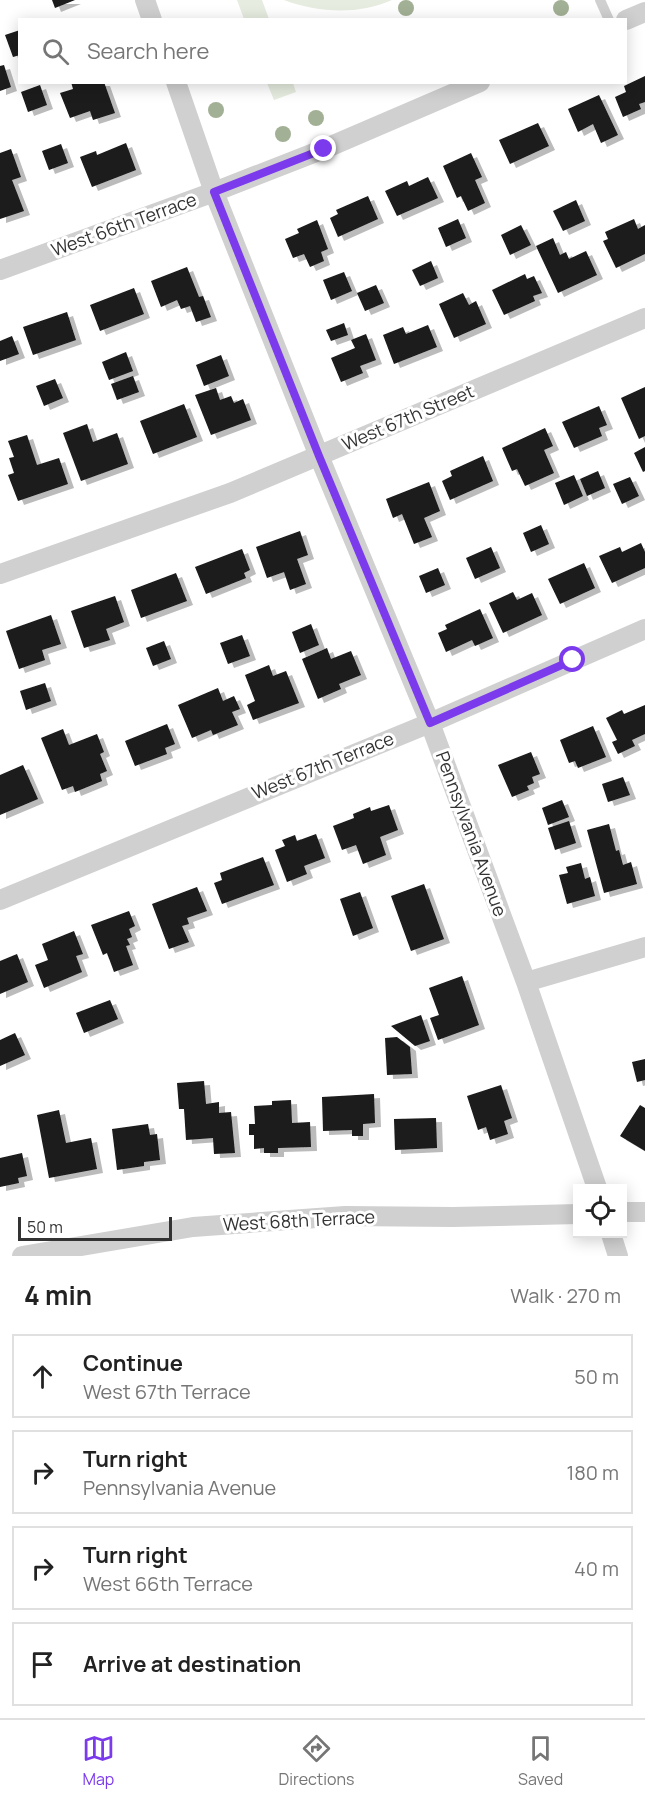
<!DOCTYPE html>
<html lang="en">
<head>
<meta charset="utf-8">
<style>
  :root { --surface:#fff; --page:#f2f2f2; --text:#222; --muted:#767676; --line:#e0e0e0; --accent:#7c3aed }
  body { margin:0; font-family:Manrope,sans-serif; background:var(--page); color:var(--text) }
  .controls { position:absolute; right:18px; bottom:18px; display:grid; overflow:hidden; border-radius:0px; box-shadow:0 3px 15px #0003 }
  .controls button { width:54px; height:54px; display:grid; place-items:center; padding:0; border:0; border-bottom:2px solid var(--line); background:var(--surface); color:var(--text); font:30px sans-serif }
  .scale { position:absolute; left:18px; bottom:15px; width:154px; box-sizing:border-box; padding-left:6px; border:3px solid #333; border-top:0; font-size:16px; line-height:21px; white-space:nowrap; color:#333; -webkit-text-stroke:4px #fff; paint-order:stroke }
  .stop { position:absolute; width:18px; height:18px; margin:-14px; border:4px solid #7c3aed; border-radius:50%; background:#fff }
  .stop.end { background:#7c3aed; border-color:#fff; box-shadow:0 2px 6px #0008 }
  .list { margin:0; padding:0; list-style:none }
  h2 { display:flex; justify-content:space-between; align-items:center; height:78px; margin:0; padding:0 24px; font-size:26px }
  h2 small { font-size:20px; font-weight:400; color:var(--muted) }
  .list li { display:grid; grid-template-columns:39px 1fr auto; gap:18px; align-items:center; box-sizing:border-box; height:84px; margin:0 12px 12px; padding:0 12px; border:2px solid var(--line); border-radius:0px }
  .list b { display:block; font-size:22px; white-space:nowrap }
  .list p { margin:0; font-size:20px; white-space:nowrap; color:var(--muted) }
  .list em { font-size:20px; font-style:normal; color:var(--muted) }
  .icon { flex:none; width:33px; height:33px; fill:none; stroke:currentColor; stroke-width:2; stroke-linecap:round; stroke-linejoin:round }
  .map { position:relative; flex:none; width:645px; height:1256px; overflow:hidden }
  .search { position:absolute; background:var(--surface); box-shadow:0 3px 15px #0003; left:18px; right:18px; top:18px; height:66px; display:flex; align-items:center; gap:15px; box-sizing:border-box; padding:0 21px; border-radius:0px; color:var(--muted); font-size:22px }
  .sheet { height:462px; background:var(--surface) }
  nav { display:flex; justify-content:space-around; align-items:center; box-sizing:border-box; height:84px; border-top:2px solid var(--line); background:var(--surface); font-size:16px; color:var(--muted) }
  nav a { display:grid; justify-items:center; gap:3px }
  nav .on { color:var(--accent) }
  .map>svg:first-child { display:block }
  .green { fill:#e6ecdf }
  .building { fill:#1a1a1a; filter:url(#shadow) }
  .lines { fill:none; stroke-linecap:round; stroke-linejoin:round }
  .lane { stroke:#d0d0d0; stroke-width:10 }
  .street { stroke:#d0d0d0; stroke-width:20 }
  .tree { fill:#a2b095 }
  .route { stroke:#7c3aed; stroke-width:8 }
  .labels { text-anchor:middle; stroke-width:6; stroke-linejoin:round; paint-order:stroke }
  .street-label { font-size:18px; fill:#333; stroke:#fff }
</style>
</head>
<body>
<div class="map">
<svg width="645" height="1256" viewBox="0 0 645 1256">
  <defs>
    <filter id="shadow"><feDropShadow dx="6" dy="4" stdDeviation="0" flood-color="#0004"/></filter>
  </defs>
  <rect width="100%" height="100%" fill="#fff"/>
  <!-- green -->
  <path class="green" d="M237,0H262L269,19H244Z
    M284,0H392C358,15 319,13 284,0Z
    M267,83H293L296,92L274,100Z"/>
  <!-- building -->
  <path class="building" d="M52,0H75L55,8Z
    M20,30V55L13,57L5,35Z
    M4,65L11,87L0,91V66Z
    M645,76V102L639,104L641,109L623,117L615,97L626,92L624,86Z
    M71,82H104L115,113L93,120L90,111L70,118L60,93L73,89Z
    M40,85L47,105L28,112L21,92Z
    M599,95L618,135L601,143L593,124L578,132L568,109Z
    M538,123L549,146L510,164L499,140Z
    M126,143L136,170L92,187L80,157L96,151L97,155Z
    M61,144L68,163L49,170L42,151Z
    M11,149L21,177L12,180L24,211L0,219V153Z
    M471,153L482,177L475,180L485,203L468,211L461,196L457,198L443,166Z
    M428,177L438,198L397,216L385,191L407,181L409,186Z
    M368,196L378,219L338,237L330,218L338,214L336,210Z
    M576,200L585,221L563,231L553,211Z
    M458,219L466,238L446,247L438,228Z
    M634,219L638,229L645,225V254L616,268L603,241L608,239L605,232Z
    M317,220L328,249L321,252L324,261L310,267L304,254L293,258L285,239L299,233L297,229Z
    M521,225L531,245L510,255L501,235Z
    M553,238L560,255L566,252L569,259L586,251L597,275L558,293L536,246Z
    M431,261L438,278L420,286L412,270Z
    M187,267L199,297L203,296L211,317L196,322L190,306L181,309L177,300L161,307L151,281Z
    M344,272L352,291L331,300L323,280Z
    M525,274L527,279L534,276L542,293L533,296L535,301L504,315L492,290Z
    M376,285L384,303L365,311L357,293Z
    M134,288L144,314L100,331L90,305Z
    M463,293L469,305L476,301L486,324L454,338L439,304Z
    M67,312L76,340L33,355L23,327Z
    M344,323L348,335L331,341L326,330Z
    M428,325L437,347L394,364L383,335L403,327L406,334Z
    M366,334L376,360L360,366L363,373L341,382L331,358L355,348L351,340Z
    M12,336L19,354L0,361V341Z
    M126,352L133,371L109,380L102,362Z
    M221,355L229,376L204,386L196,365Z
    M133,376L139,392L117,400L111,384Z
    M55,379L63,398L44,406L36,386Z
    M645,387V436L639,439L621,398Z
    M216,388L220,400L231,396L234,403L243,399L251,420L211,435L195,395Z
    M184,404L197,437L153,454L140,421Z
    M599,406L607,425L599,428L602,436L574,448L562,422Z
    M87,424L93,442L117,433L128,464L81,481L63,433Z
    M545,428L553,446L544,450L554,473L525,486L517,469L512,471L502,448Z
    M27,435L37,465L59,458L68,484L18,501L8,475L14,473L9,458L14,457L8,441Z
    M645,447V471L643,472L634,453Z
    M483,456L493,481L450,500L442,481L452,476L450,471Z
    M598,471L605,488L587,496L580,479Z
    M574,475L583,496L564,505L555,483Z
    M630,477L639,496L622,504L613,484Z
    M429,482L440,511L424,518L432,537L414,544L402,514L393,518L386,499Z
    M541,525L549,544L531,552L523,533Z
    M300,531L308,555L297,559L306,584L290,590L284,572L267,578L256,547Z
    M641,543L645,552V568L612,583L599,556L620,547L622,552Z
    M491,547L500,568L475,579L466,558Z
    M242,549L250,570L244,573L246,578L206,594L195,567Z
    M584,563L595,588L560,604L548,579Z
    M438,568L445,585L426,593L419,576Z
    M176,573L187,601L141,618L131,590Z
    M513,592L517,600L532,593L542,615L503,633L489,603Z
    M115,596L124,622L106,629L110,640L84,648L71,611Z
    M480,609L493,638L475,646L472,640L446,652L438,633L447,629L445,625Z
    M51,615L61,644L42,650L45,660L19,669L6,631Z
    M311,624L319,645L300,653L292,632Z
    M242,635L250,656L228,664L220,643Z
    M164,641L171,659L153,666L146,648Z
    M327,648L331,659L351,651L361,675L339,684L341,689L318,699L302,659Z
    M269,665L273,676L286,671L299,703L253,720L247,705L255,701L245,675Z
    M45,683L51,701L26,710L20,691Z
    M218,688L223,701L234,696L240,709L232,712L238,725L213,735L211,730L192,738L178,705Z
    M645,705V734L632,740L635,746L618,754L612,742L617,740L606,718L622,710L624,714Z
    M167,724L175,744L165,748L167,754L135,766L125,741Z
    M593,726L606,757L578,768L575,761L569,763L560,740Z
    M63,729L69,745L97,734L104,752L100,754L107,771L100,774L102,781L75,792L73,786L62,790L41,738Z
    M531,752L540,774L532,777L534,783L527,786L529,790L512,797L498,765Z
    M23,765L38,799L0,815V775Z
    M623,777L630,795L608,802L602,784Z
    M562,800L569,817L548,825L542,808Z
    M389,805L398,830L380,837L386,855L363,864L356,845L342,850L333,826L354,818L353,814L370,807L371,811Z
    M569,821L576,843L555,850L548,828Z
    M609,824L616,851L619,850L623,865L631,862L637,884L604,893L587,830Z
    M316,834L325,858L304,866L307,874L287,882L275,850L285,846L282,840L295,835L297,841Z
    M263,857L274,885L222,904L214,883L222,880L220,873Z
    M581,863L585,879L590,877L595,896L567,904L559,875L568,873L566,867Z
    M424,884L444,939L411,951L391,896Z
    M197,887L207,911L187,918L189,924L182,926L189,942L169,949L152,904Z
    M360,892L373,928L353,936L340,899Z
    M129,911L135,926L129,929L132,937L127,939L130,945L126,946L133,965L114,972L107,953L103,955L91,925Z
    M74,931L83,954L76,956L82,972L44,988L35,965L48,960L42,944Z
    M17,954L28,982L0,994V961Z
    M462,976L479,1025L438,1040L430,1018L439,1015L429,988Z
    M110,1000L118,1019L84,1033L76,1013Z
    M421,1015L430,1041L415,1046L391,1026Z
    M15,1033L25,1055L0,1066V1040Z
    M397,1037L410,1047L412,1074L387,1075L385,1038Z
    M645,1059V1080L637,1082L632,1062Z
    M204,1081L206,1104L219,1102V1113L231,1112L235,1153L214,1154L213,1138L186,1140L184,1109H179L177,1083Z
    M501,1085L512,1118L504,1121L508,1134L490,1140L486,1127L478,1130L467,1096Z
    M374,1094L375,1123L363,1124V1136H352V1130L323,1131L322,1097Z
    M291,1100L292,1123L310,1122L311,1147L278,1148V1153H264V1148L254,1149V1135H249V1124H255L254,1106L272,1105V1101Z
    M640,1105L645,1108V1151L620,1136Z
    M59,1110L66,1143L91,1138L97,1169L49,1178L37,1115Z
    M436,1118L437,1148L395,1150L394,1119Z
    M148,1124L150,1135L157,1134L160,1160L144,1162V1166L117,1170L112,1129Z
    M22,1153L27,1176L18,1178L19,1183L0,1187V1158Z"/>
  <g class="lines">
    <!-- lane -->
    <path class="lane" d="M600,0L609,20"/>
    <!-- street -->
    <path class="street" d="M145,0L152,20
      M626,20L645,12
      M176,82L214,192L319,456L430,723L526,982L597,1188
      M0,270L214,192L324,149L480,82
      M0,574L230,493L645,318
      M0,900L430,723L645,629
      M526,982L645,947
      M625,1212H645
      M611,1234L618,1256
      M22,1256L193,1227L345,1216L453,1217L578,1214"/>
  </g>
  <!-- trees -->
  <g class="tree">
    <circle cx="406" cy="8" r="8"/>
    <circle cx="561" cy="8" r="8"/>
    <circle cx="216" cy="110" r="8"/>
    <circle cx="316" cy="118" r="8"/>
    <circle cx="283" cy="134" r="8"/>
  </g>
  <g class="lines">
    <!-- route -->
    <path class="route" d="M324,149L214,192L319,456L430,723L573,660"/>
  </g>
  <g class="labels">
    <!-- street labels -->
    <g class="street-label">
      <text transform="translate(124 225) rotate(-20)" y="6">West 66th Terrace</text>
      <text transform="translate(408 418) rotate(-23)" y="6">West 67th Street</text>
      <text transform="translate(323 766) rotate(-22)" y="6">West 67th Terrace</text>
      <text transform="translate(471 834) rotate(70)" y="6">Pennsylvania Avenue</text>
      <text transform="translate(299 1221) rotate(-3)" y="6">West 68th Terrace</text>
    </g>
  </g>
</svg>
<div class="controls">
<button><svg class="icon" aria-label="locate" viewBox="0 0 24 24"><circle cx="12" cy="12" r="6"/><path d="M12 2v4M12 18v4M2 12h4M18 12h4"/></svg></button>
</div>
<div class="scale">50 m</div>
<div class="stop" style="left:573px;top:660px"></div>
<div class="stop end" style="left:324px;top:149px"></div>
<div class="search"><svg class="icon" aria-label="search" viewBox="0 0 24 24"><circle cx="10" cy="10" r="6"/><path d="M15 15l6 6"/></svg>Search here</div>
</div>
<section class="sheet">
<h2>4 min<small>Walk · 270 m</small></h2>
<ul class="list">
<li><svg class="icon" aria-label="ahead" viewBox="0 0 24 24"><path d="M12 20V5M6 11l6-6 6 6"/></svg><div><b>Continue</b><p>West 67th Terrace</p></div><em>50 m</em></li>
<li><svg class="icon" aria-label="right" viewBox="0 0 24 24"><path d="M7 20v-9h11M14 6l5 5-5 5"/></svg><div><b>Turn right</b><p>Pennsylvania Avenue</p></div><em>180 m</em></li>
<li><svg class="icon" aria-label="right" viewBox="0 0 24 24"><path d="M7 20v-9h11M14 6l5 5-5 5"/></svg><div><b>Turn right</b><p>West 66th Terrace</p></div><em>40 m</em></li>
<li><svg class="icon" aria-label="arrive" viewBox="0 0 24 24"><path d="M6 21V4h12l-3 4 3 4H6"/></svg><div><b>Arrive at destination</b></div></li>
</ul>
</section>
<nav>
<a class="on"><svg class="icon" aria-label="map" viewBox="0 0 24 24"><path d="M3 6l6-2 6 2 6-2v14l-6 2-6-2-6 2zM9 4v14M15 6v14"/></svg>Map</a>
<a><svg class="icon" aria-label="directions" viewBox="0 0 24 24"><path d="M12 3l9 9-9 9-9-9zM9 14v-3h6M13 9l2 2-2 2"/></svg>Directions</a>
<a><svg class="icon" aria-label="saved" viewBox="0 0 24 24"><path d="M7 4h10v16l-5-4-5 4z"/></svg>Saved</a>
</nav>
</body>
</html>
